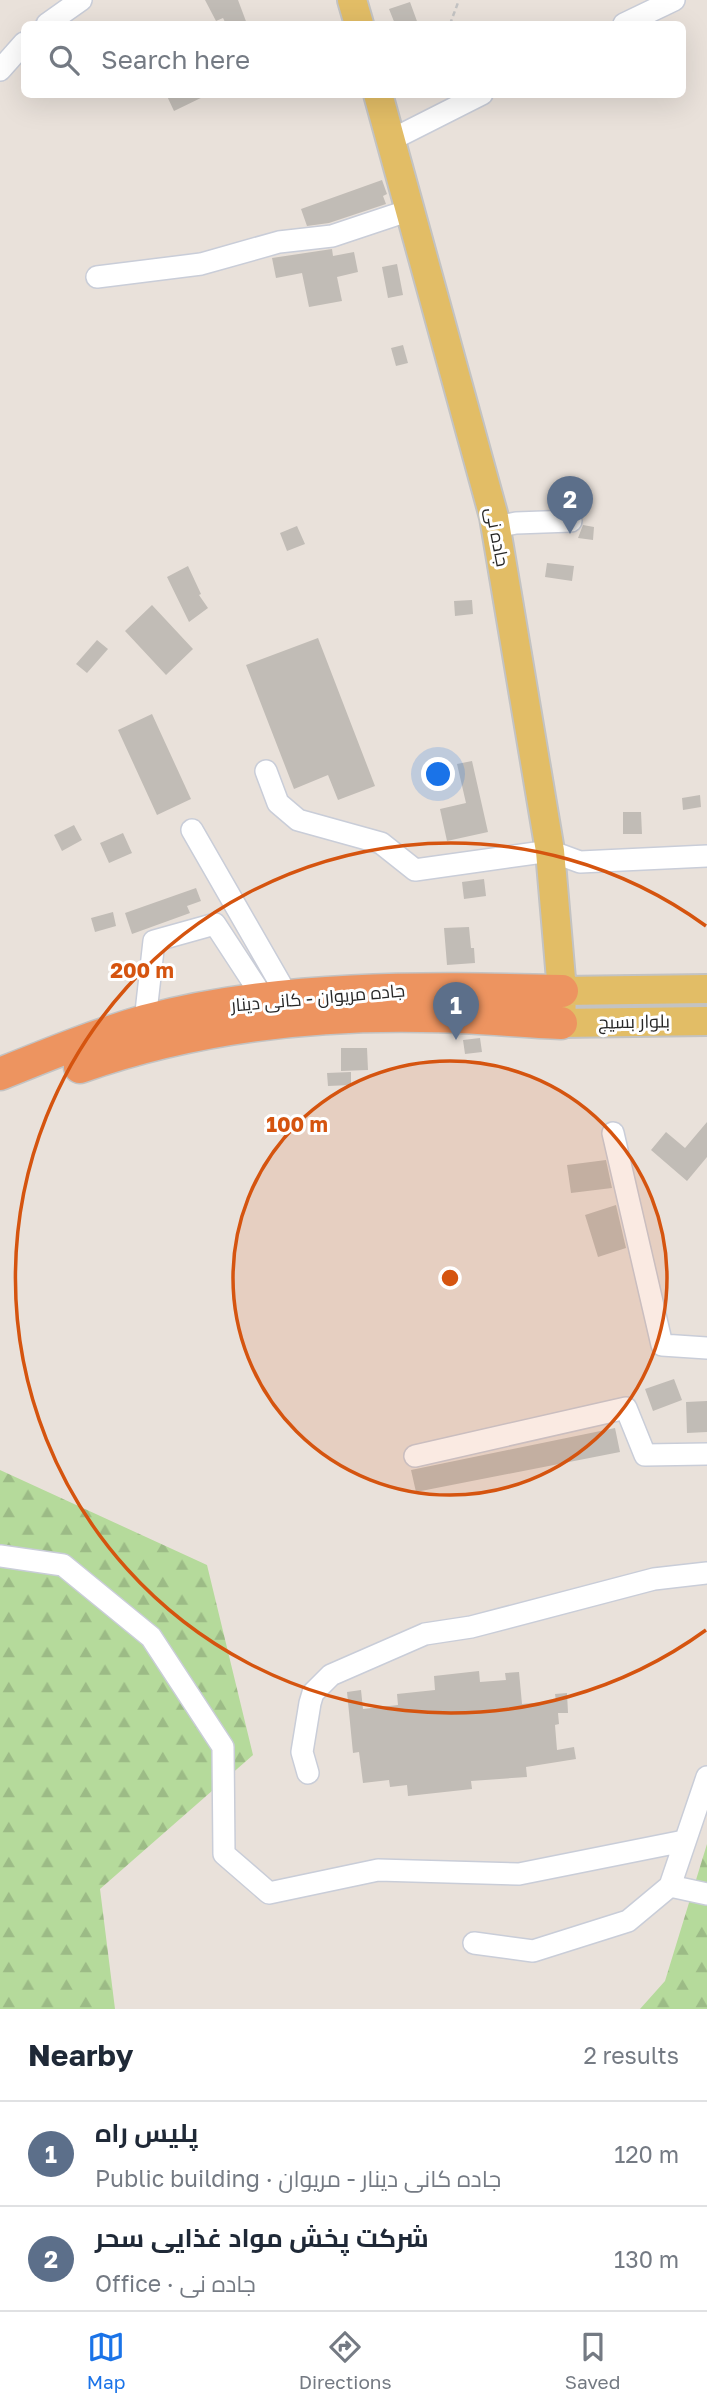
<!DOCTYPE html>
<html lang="en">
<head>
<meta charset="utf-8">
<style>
  :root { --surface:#fff; --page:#f6f6f7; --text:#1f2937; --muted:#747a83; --line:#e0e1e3; --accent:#1a73e8 }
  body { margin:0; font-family:"Golos Text",Cairo,sans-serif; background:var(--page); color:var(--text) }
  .you { position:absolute; left:439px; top:775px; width:24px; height:24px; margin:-18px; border:5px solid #fff; border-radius:50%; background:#1a73e8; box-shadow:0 0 0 10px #1a73e833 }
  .badge { display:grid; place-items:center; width:46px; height:46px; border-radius:50%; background:var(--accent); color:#fff; font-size:23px; font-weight:700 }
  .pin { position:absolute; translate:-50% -58px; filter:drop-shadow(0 2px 4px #0008) }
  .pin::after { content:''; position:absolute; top:37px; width:24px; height:21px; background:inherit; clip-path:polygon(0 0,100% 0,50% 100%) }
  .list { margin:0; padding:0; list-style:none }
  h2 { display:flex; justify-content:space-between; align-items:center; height:91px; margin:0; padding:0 28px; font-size:30px }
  h2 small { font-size:23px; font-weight:400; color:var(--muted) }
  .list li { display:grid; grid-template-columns:46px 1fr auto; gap:21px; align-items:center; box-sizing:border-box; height:105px; padding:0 28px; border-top:2px solid var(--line) }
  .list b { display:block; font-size:26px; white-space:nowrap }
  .list p { margin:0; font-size:23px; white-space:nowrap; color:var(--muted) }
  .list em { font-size:23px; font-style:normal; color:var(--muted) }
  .icon { flex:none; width:38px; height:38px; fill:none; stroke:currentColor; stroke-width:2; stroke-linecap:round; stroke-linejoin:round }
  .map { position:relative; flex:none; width:707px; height:2009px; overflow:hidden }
  .search { position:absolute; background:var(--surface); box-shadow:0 7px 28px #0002; left:21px; right:21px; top:21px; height:77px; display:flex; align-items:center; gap:18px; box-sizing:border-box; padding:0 24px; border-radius:10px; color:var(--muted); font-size:26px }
  .sheet { height:301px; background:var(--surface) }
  nav { display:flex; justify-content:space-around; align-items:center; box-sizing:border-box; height:98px; border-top:2px solid var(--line); background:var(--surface); font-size:19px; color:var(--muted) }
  nav a { display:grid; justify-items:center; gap:4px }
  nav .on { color:var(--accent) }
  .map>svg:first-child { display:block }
  .forest { fill:url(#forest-firs) }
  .building { fill:#c1bcb6 }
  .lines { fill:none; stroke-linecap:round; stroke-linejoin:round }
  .minor-casing { stroke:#c9cdd8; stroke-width:24 }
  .major-casing { stroke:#c3c3c3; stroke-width:32 }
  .highway-casing { stroke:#c3c3c3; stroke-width:35 }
  .path { stroke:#c3c3c3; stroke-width:2.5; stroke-dasharray:5 3.5; stroke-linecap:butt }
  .minor { stroke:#fff; stroke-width:21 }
  .major { stroke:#e2bd66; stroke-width:28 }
  .highway { stroke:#ed9460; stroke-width:32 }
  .ring { fill:none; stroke:#d5540f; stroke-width:3.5 }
  .labels { text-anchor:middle; stroke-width:6; stroke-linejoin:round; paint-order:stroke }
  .street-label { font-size:18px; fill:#272727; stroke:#fff }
  .centre { fill:#d5540f; stroke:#fff; stroke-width:3.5 }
  .ring-label { font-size:21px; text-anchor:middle; font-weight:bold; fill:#d5540f; stroke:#fff; stroke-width:6; stroke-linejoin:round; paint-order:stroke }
</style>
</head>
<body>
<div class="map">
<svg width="707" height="2009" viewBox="0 0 707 2009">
  <defs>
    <pattern id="forest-firs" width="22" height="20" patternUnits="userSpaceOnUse" patternTransform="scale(1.75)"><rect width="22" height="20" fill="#b5da9b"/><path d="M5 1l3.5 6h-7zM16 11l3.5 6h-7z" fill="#9cbb86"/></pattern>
  </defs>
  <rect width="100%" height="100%" fill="#e9e1da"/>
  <!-- forest -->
  <path class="forest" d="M0,1470L207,1565L253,1755L100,1889L115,2009H0Z
    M707,1844V2009H640L665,1981Z"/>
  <!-- building -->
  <path class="building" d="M205,0H238L247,24H226L223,18L216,21Z
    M410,2L418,24H395L389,9Z
    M166,94H209L174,111Z
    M382,180L387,194L383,196L386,204L329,223L307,226L301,209Z
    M332,249L333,256L354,252L358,272L337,277L342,301L309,307L302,273L276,278L272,258Z
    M397,264L403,295L388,298L382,267Z
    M403,345L408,363L396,366L391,348Z
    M583,525L594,527L593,540L578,538Z
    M297,526L305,544L287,551L280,533Z
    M547,563L574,566L572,581L545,577Z
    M188,566L201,594L199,595L208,608L189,622L167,577Z
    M472,600L473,614L455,616L454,601Z
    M152,605L193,649L166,675L125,631Z
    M318,638L375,786L338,800L328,775L294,789L246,665Z
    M97,640L108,649L87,673L76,664Z
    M152,714L191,799L157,815L118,730Z
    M472,761L488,832L447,841L440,809L466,803L457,764Z
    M700,795L701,807L683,810L682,798Z
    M623,812H641L642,834H623Z
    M74,825L82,840L62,851L54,835Z
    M123,833L132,853L109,863L100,843Z
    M484,879L486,896L464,899L462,882Z
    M196,888L201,901L187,906L190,913L132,934L125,913Z
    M113,912L116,926L95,932L91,918Z
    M469,927L471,948H474L475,963L447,965L444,928Z
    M480,1038L482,1052L465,1054L463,1040Z
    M341,1048H367L368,1070L341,1071Z
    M351,1072V1085L328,1086L327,1073Z
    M707,1122V1157L687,1181L651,1150L666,1132L685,1148Z
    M606,1160L612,1188L571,1193L567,1165Z
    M616,1205L626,1248L598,1257L585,1215Z
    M674,1379L682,1400L653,1411L645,1389Z
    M707,1401V1432L687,1433L686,1402Z
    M615,1428L620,1452L416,1492L411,1470Z
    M479,1671L480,1682L506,1680L505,1673L519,1672L522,1704L556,1701L555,1694L567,1693L568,1713H558L559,1724L555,1725L557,1750L574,1747L576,1759L526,1767L527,1777L471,1781L472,1789L408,1796L407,1785L390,1787L389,1780L363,1783L359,1752L353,1753L347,1692L361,1690L363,1709L398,1705L397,1694L435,1690L434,1676Z"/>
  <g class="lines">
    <defs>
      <path id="minor" d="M47,24L81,0
        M624,24L674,0
        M0,70L24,43
        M391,140L482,94
        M97,277L201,264L279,242L332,236L410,210
        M496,527L516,523L571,521
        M266,771L278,803L298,820L381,843L415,870L550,851L580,862L707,856
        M192,830L288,997
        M145,1021L154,941L215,924L264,999
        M613,1133L662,1345L707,1348
        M415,1456L626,1408L645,1455L707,1454
        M0,1556L63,1565L151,1637L223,1747L224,1854L269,1893L378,1870L519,1874L684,1841
        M308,1773L302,1752L310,1703L313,1693L331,1675L425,1634L471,1627L654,1579L707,1573
        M670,1886L707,1894
        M474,1943L533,1951L628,1921L670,1886L707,1777"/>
      <path id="major" d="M352,0L359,24
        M378,94L494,517L550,851L562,991L561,1023L707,1021
        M562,991L707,989"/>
      <path id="highway" d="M80,1067C190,1028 306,1014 422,1016C469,1016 515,1021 561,1023
        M0,1074C47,1055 96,1035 145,1021C278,985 425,988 562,991"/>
    </defs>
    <!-- minor casing -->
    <use href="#minor" class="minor-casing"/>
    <!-- major casing -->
    <use href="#major" class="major-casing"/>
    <!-- highway casing -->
    <use href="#highway" class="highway-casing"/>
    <!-- path -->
    <path class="path" d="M450,24L459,0"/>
    <!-- minor -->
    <use href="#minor" class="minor"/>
    <!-- major -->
    <use href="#major" class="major"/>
    <!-- highway -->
    <use href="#highway" class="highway"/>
  </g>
  <!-- distance rings -->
  <circle cx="450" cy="1278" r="217" fill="#d5540f" fill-opacity=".12"/>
  <g class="ring">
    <circle cx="450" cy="1278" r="217"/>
    <path d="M706 1630A435 435 0 1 1 706 926"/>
  </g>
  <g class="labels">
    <!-- street labels -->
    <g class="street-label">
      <text transform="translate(497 537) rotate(79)" y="6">جاده نی</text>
      <text transform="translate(318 998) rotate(-5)" y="6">جاده مریوان - کانی دینار</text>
      <text transform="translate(634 1022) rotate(-1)" y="6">بلوار بسیج</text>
    </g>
  </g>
  <circle cx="450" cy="1278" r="10" class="centre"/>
  <g class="ring-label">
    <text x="142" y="978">200 m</text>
    <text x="297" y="1132">100 m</text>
  </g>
</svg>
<div class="you"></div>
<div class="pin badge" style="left:456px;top:1040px;background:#5c6f8a">1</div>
<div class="pin badge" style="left:570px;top:534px;background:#5c6f8a">2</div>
<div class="search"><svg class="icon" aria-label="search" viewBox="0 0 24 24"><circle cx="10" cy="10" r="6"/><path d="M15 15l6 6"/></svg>Search here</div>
</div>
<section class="sheet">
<h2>Nearby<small>2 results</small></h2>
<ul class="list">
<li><span class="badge" style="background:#5c6f8a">1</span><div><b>پلیس راه</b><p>Public building · جاده کانی دینار - مریوان</p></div><em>120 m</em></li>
<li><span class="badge" style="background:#5c6f8a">2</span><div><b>شرکت پخش مواد غذایی سحر</b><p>Office · جاده نی</p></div><em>130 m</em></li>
</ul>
</section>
<nav>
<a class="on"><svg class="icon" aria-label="map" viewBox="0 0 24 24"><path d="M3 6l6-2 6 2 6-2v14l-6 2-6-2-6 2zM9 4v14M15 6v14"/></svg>Map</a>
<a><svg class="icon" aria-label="directions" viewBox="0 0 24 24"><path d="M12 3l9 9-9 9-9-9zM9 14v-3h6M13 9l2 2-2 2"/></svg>Directions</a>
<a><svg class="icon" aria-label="saved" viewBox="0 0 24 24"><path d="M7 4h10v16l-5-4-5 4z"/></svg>Saved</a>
</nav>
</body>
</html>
